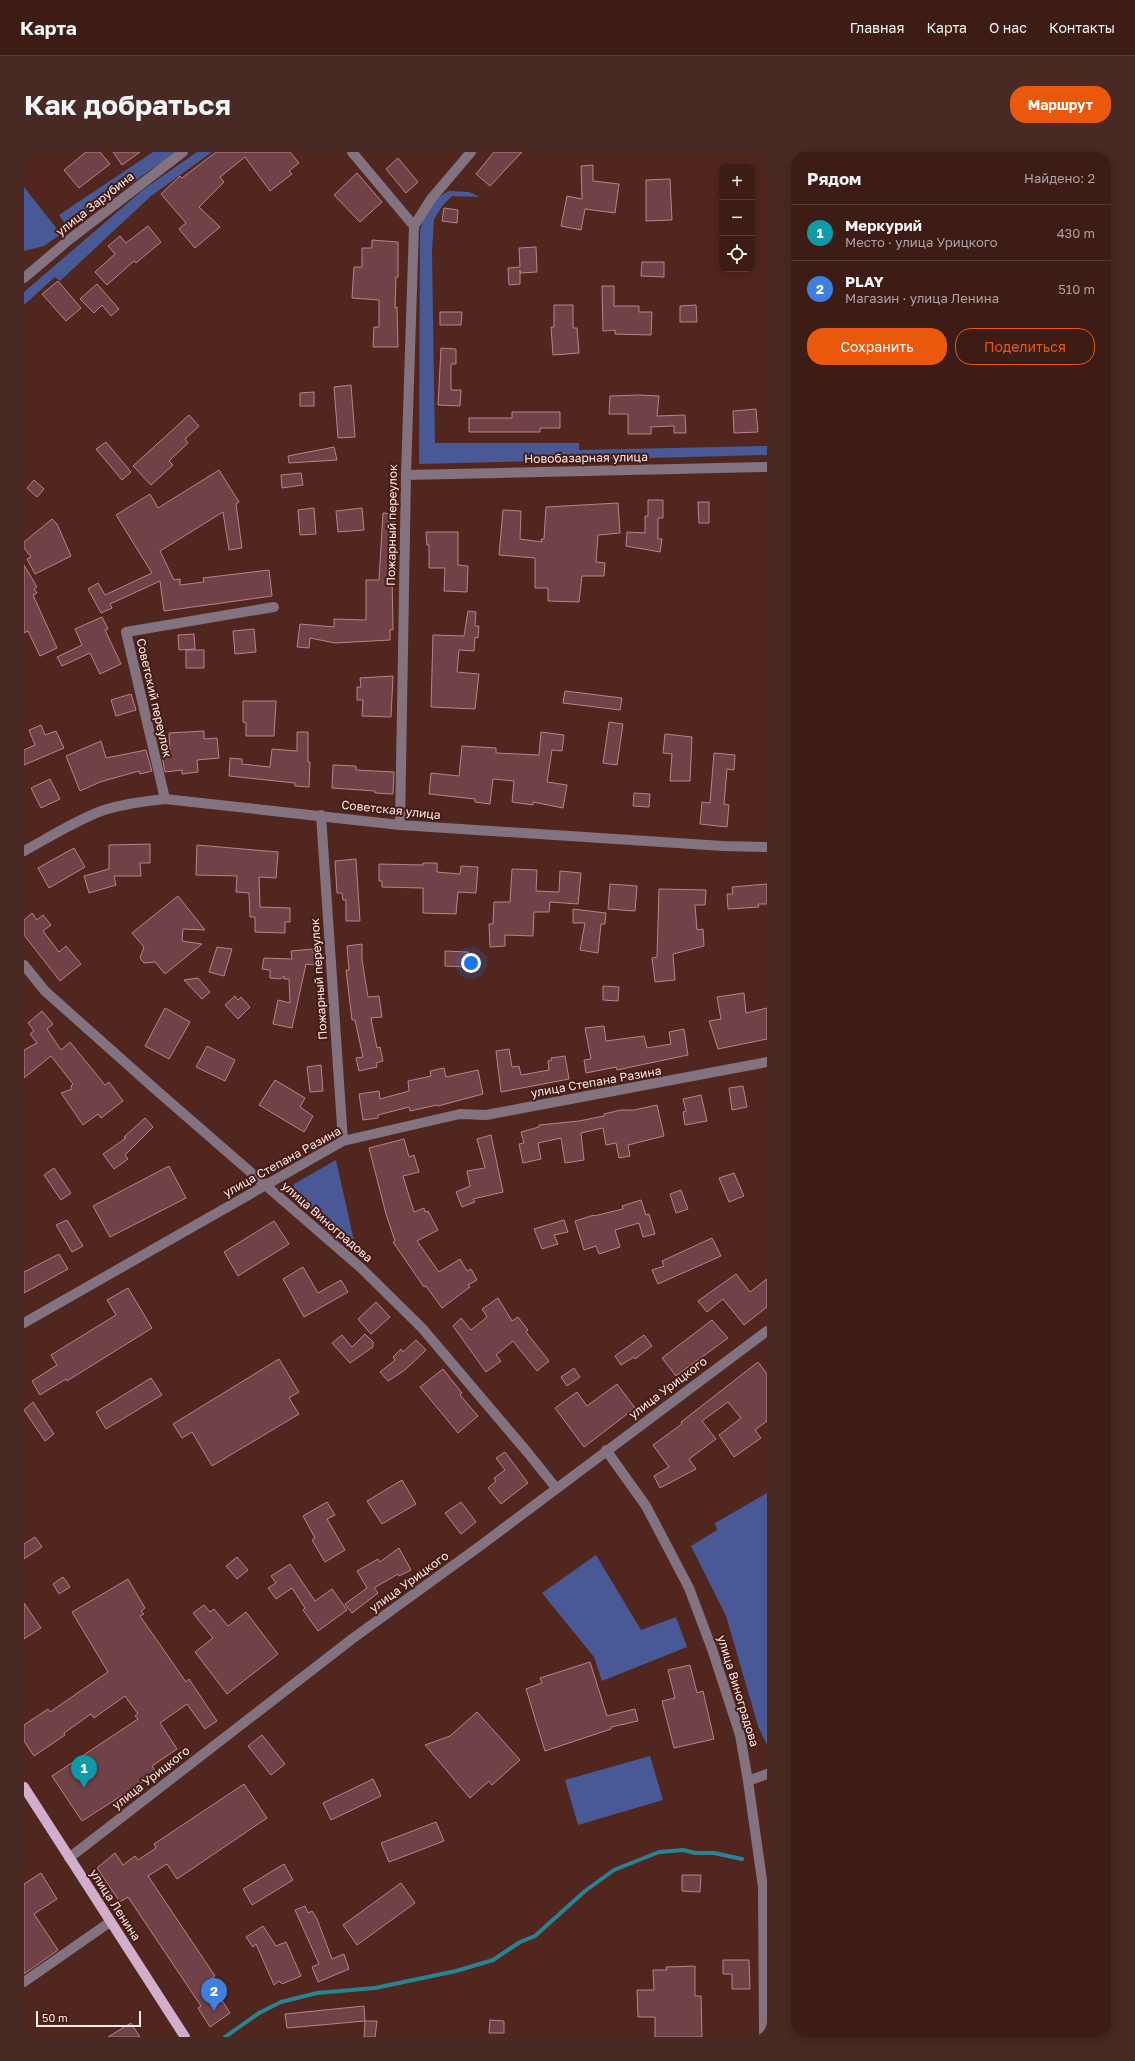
<!DOCTYPE html>
<html lang="ru">
<head>
<meta charset="utf-8">
<style>
  :root { --surface:#3d1c16; --page:#482923; --text:#f1f3f6; --muted:#ada1a1; --line:#563a35; --accent:#ea580c }
  body { margin:0; font-family:"Golos Text",sans-serif; background:var(--page); color:var(--text) }
  .controls { position:absolute; right:12px; top:12px; display:grid; overflow:hidden; border-radius:8px; box-shadow:0 2px 10px #0003 }
  .controls button { width:36px; height:36px; display:grid; place-items:center; padding:0; border:0; border-bottom:1px solid var(--line); background:var(--surface); color:var(--text); font:20px sans-serif }
  .scale { position:absolute; left:12px; bottom:10px; width:105px; box-sizing:border-box; padding-left:4px; border:2px solid #fdebe8; border-top:0; font-size:11px; line-height:14px; white-space:nowrap; color:#fdebe8; -webkit-text-stroke:3px #461b15; paint-order:stroke }
  .you { position:absolute; left:447px; top:811px; width:14px; height:14px; margin:-10px; border:3px solid #fff; border-radius:50%; background:#1a73e8; box-shadow:0 0 0 6px #1a73e833 }
  .badge { display:grid; place-items:center; width:26px; height:26px; border-radius:50%; background:var(--accent); color:#fff; font-size:13px; font-weight:700 }
  .pin { position:absolute; translate:-50% -33px; filter:drop-shadow(0 1px 2px #0008) }
  .pin::after { content:''; position:absolute; top:21px; width:14px; height:12px; background:inherit; clip-path:polygon(0 0,100% 0,50% 100%) }
  .list { margin:0; padding:0; list-style:none }
  h2 { display:flex; justify-content:space-between; align-items:center; height:52px; margin:0; padding:0 16px; font-size:17px }
  h2 small { font-size:13px; font-weight:400; color:var(--muted) }
  .list li { display:grid; grid-template-columns:26px 1fr auto; gap:12px; align-items:center; box-sizing:border-box; height:56px; padding:0 16px; border-top:1px solid var(--line) }
  .list b { display:block; font-size:15px; white-space:nowrap }
  .list p { margin:0; font-size:13px; white-space:nowrap; color:var(--muted) }
  .list em { font-size:13px; font-style:normal; color:var(--muted) }
  .actions { display:flex; gap:8px; padding:12px 16px }
  .actions a { flex:1; padding:9px 0; border:1px solid var(--accent); border-radius:16px; text-align:center; font-size:14px; color:var(--accent) }
  .actions .main { background:var(--accent); color:#fff }
  .icon { flex:none; width:22px; height:22px; fill:none; stroke:currentColor; stroke-width:2; stroke-linecap:round; stroke-linejoin:round }
  .map { position:relative; flex:none; width:743px; height:1885px; overflow:hidden; border-radius:16px }
  header { display:flex; align-items:center; gap:24px; box-sizing:border-box; height:56px; padding:0 20px; background:var(--surface); border-bottom:1px solid var(--line) }
  header strong { font-size:19px }
  nav { display:flex; gap:22px; margin-inline-start:auto; font-size:14px }
  .intro { display:flex; align-items:center; justify-content:space-between; box-sizing:border-box; height:96px; padding:0 24px }
  h1 { margin:0; font-size:28px }
  .button { padding:10px 18px; border-radius:16px; background:var(--accent); color:#fff; font-size:14px; font-weight:700 }
  main { display:flex; gap:24px; padding:0 24px }
  aside { flex:1; background:var(--surface); border-radius:16px; box-shadow:0 2px 10px #0003 }
  .map>svg:first-child { display:block }
  .green { fill:#485995 }
  .lines { fill:none; stroke-linecap:round; stroke-linejoin:round }
  .stream { stroke:#288393; stroke-width:4 }
  .building { fill:#714148; stroke:#b88389 }
  .minor { stroke:#837280; stroke-width:10 }
  .major { stroke:#d1aecc; stroke-width:10 }
  .labels { text-anchor:middle; stroke-width:4; stroke-linejoin:round; paint-order:stroke }
  .street-label { font-size:12px; fill:#fdebe8; stroke:#461b15 }
</style>
</head>
<body>
<header>
<strong>Карта</strong>
<nav><a>Главная</a><a>Карта</a><a>О нас</a><a>Контакты</a></nav>
</header>
<div class="intro"><h1>Как добраться</h1><a class="button">Маршрут</a></div>
<main>
<div class="map">
<svg width="743" height="1885" viewBox="0 0 743 1885">
  <rect width="100%" height="100%" fill="#51261e"/>
  <!-- green -->
  <path class="green" d="M129,0H152L44,76L35,63Z
    M173,0H188L127,44L36,129L31,125L0,153V140L120,37Z
    M0,35L37,82L20,94L0,99Z
    M425,39L445,40L456,45L428,44L419,53L410,67L408,100L411,291H555V298L743,294V303L395,312L396,78C401,61 409,46 425,39Z
    M312,1008L332,1098L273,1043L269,1038L270,1032Z
    M743,1341V1593L734,1574L702,1464L667,1394L693,1378L691,1371Z
    M572,1403L617,1478L652,1465L663,1495L578,1529L570,1505L518,1441Z
    M626,1604L639,1648L554,1673L541,1628Z"/>
  <g class="lines">
    <!-- stream -->
    <path class="stream" d="M201,1885L235,1861L257,1850L293,1841L351,1836L432,1819L469,1808L496,1790L511,1784L561,1739L590,1718L635,1700L659,1698L671,1701H690L718,1707"/>
  </g>
  <!-- building -->
  <path class="building" d="M62,0H76L86,12L55,36L40,18Z
    M89,0H116L98,13Z
    M192,0H266L275,11L265,19L268,22L246,39L221,5L196,25L200,30L175,55L196,75L171,96L155,77L162,71L137,42L156,24L158,26Z
    M470,0H498L466,34L452,22Z
    M374,6L394,30L382,41L362,17Z
    M569,13V29L595,32L591,61L561,57L557,78L537,74L543,44L558,47L557,14Z
    M333,21L358,50L336,70L310,43Z
    M646,27L648,68L622,69V28Z
    M420,56L434,58L433,71L418,69Z
    M124,74L137,90L112,111L110,109L83,133L71,120L91,102L84,94L96,84L102,91Z
    M348,88L374,90V125H372L371,156L373,155L374,195H349L350,175H355V148L328,146L330,115H338V96H348Z
    M512,95L513,120L496,121V118V132L485,133L484,116L496,115L495,96Z
    M618,110H640V125L617,124Z
    M34,129L57,156L42,169L18,142Z
    M73,132L95,157L87,164L78,153L70,161L56,147Z
    M578,134H590V154H615V160H628L627,183L591,182V178L579,179Z
    M530,153H549V176H553L555,201L529,203L527,175H530Z
    M672,153L673,170H656V154Z
    M416,160H438L437,173H416Z
    M417,196L432,197V212H427V238H437L436,254L414,253Z
    M327,233L331,285L314,286L310,235Z
    M290,240V254H276V241Z
    M616,243L635,244L633,264L661,263L662,281H650V274L627,275V282H604V262H585L586,244Z
    M732,257L734,280L710,281L709,259Z
    M488,260H536V276H516V280H445V266H488Z
    M165,263L175,274L161,287L164,291L145,309L149,313L127,333L109,314Z
    M82,290L107,320L98,328L72,297Z
    M310,295L313,308L265,311L264,304Z
    M195,318L215,350L212,352L218,396L205,398L199,360L136,399L150,428L156,427V433L180,430L179,426L245,418L248,444L140,459L136,429L86,452L88,456L77,461L64,437L74,431L81,443L128,421L92,363L126,342L134,356Z
    M277,321L279,333L258,336L257,323Z
    M10,328L20,337L13,345L3,336Z
    M624,348H639V366H634V387H638L636,400L602,394L603,380L621,381V364H624Z
    M674,350H685V371H675Z
    M594,351L596,381L574,383L572,410L581,411L580,424H558L555,450L524,449V436H511V406L475,403L479,358L497,359L496,387L518,390L517,387H520L522,355Z
    M290,356L292,382L276,383L274,358Z
    M338,356L340,378L314,380L312,359Z
    M359,361L371,362L368,420L369,478H366V488L311,491L286,486L285,496L273,495L276,472L310,475V467L342,468V428H355Z
    M28,367L33,372L47,404L11,422L3,407L7,405L0,396V390Z
    M402,380H434V413L444,414L443,440L420,439L421,416H405V393H403Z
    M0,413L13,435L10,437L13,441L9,443L33,496L16,504L4,479L0,481Z
    M444,459L452,460L451,474H455L454,486L451,485L450,499L435,498L433,520L455,522L451,557L407,555L409,483L440,484Z
    M78,465L84,477L81,478L97,512L76,522L66,501L38,514L33,505L58,493L51,477Z
    M230,477L232,500L211,502L209,479Z
    M170,482L171,497L155,498L154,483Z
    M162,498H180V516H162Z
    M369,524L367,565L338,564L339,548H333V535H337L336,526Z
    M541,539L598,546L596,558L539,551Z
    M107,542L112,558L92,564L87,548Z
    M219,549H252L250,584H222V571L219,570Z
    M585,570L599,572L593,613L579,611Z
    M17,573L21,583L32,579L40,596L0,613V598L11,593L5,578Z
    M180,579V587L193,586L195,606L173,608L174,620L158,622V618L141,620L138,604L146,603L145,581Z
    M273,580H284V610H286L285,635L271,634V631L205,624L206,606L218,607V612L246,615L248,597L273,599Z
    M517,580L540,583L538,599L528,598L523,630L543,633L539,656L509,650V653L488,650L490,629L469,627L466,652L451,650V647L405,642L407,621L435,624L438,594L472,596V601L515,603Z
    M641,582L668,585L666,629H646L648,602L639,601Z
    M77,589L82,606L122,598L128,619L116,622L115,619L76,630L56,639L42,604Z
    M690,601L711,603L710,618L703,617L700,652L705,653L703,675L676,672L678,650L686,651Z
    M309,613L332,614V618L370,620L369,642L351,641V639L308,636Z
    M26,627L36,647L17,656L7,636Z
    M610,641L626,642L625,655L609,654Z
    M126,692V711H116L117,724H90L92,733L65,741L60,724L85,717V693Z
    M173,693L254,700L252,726L235,725L236,755L266,756V770H261V781L231,780V765H226L225,741L212,740L213,724L172,723Z
    M50,696L61,715L25,736L14,716Z
    M332,707L336,769H322V748H319L318,741H313L311,709Z
    M399,711H413V720L436,722L437,714L454,715L452,741L434,740L432,762L399,761V736L358,735V729H355V712L399,713Z
    M488,717L513,718L512,739L535,740L536,719L557,721L554,752L526,750L525,760H510L509,784L481,783V794L466,795L465,772H469L470,750H486Z
    M586,732L613,734L611,759L584,757Z
    M743,732V752H734L735,755L704,757L703,742H709L708,735Z
    M635,737L682,738L681,753H671L673,778L679,777L680,794L649,802L651,828L631,830L628,806L633,805Z
    M154,744L181,778L159,777L158,789L178,792L141,822L131,810L120,811L116,806L120,795L108,781Z
    M549,757L582,761L581,772H577L574,801L556,798L561,771H549Z
    M8,761L13,768L19,763L27,773L19,779L35,800L42,794L57,812L36,829L0,783V768Z
    M338,792V808L344,845L355,844L358,865L347,866L353,896L356,895L359,909L352,911L353,915L335,919L332,906L339,905L331,868H328L322,818H325L323,794Z
    M193,795L208,797L200,824L185,820Z
    M289,797L291,813L282,812L268,876L249,872L254,848L266,851L265,827H260V824L257,827L246,826V818L238,817L240,806L268,807L267,799Z
    M421,799L444,800L443,815L421,814Z
    M174,826L186,840L178,847L160,828Z
    M579,834L595,835L594,849L579,848Z
    M720,841L722,861L743,856V887L694,897L685,869L697,867L693,845Z
    M211,844L214,848L217,845L226,855L214,867L201,853Z
    M141,856L166,870L145,907L121,894Z
    M18,859L29,872L23,877L37,898L46,890L81,933L85,930L99,949L77,966L74,962L59,973L37,941L48,937L47,934L49,932L27,904L0,926V898L13,891L6,882L10,879L4,871Z
    M580,874L582,889L620,884L623,896L647,892L645,880L660,877L664,903L593,918L592,915L562,921L560,908L567,907L561,876Z
    M183,894L211,908L201,929L172,915Z
    M485,897L488,915L495,914L497,923L525,918L524,909L528,908L527,906L541,904L545,927L477,940L472,899Z
    M297,913L299,939L286,940L283,915Z
    M420,916L422,925L454,918L459,942L414,954L413,953L386,959L385,955L354,963V966L339,968L335,942L355,939L356,947L385,939L384,929L407,924L406,919Z
    M251,928L281,946L276,955L289,964L280,980L235,953Z
    M719,934L723,955L708,958L705,936Z
    M677,943L683,969L661,973L659,960L662,959L659,947Z
    M633,953L640,984L604,993L606,1004L595,1006L592,991L582,993L579,976L557,981L560,1008L541,1011L537,986L514,991L517,1007L499,1011L495,992L500,991L497,980L515,975V973L555,969L580,964V962L597,958H610Z
    M121,966L129,975L101,1003L104,1007L90,1017L79,1002L102,986L100,985Z
    M467,983L479,1040L449,1047L451,1050L438,1055L432,1040L446,1034L443,1019L461,1016L453,987Z
    M380,987L385,1005L390,1003L395,1020L379,1024L390,1060L400,1056L401,1060L404,1059L414,1078L393,1089L415,1120L436,1107L443,1119L447,1117L453,1128L444,1133L446,1135L418,1156L402,1134L400,1135L369,1090L371,1089L362,1062L345,996Z
    M145,1014L162,1046L86,1085L69,1054Z
    M30,1016L47,1041L37,1048L20,1023Z
    M710,1021L720,1044L705,1050L695,1026Z
    M657,1038L664,1057L652,1061L646,1042Z
    M617,1048L622,1063L625,1062L631,1082L619,1085L615,1071L591,1078L596,1095L575,1102L572,1094L560,1098L551,1069L570,1063V1064L599,1057L598,1054Z
    M43,1068L59,1094L48,1100L32,1073Z
    M540,1068L544,1080L530,1083L534,1092L518,1097L510,1077Z
    M250,1069L265,1092L214,1124L200,1100Z
    M688,1086L697,1104L634,1132L628,1118L640,1114L638,1109Z
    M35,1102L44,1117L0,1141V1120Z
    M279,1115L294,1141L317,1128L324,1140L280,1165L259,1127Z
    M712,1122L726,1140L743,1127V1155L720,1173L699,1147L683,1160L674,1149Z
    M104,1136L128,1176L43,1229L42,1227L16,1243L8,1229L33,1213L27,1203L92,1163L83,1148Z
    M474,1146L488,1169L494,1165L504,1178L502,1180L525,1209L513,1219L489,1189L472,1203L477,1209L462,1220L429,1174L437,1166L447,1178L463,1165L458,1157Z
    M352,1150L366,1165L347,1182L334,1167Z
    M688,1168L704,1186L652,1224L638,1206Z
    M341,1182L349,1190V1195L326,1211L308,1191L318,1183L328,1195Z
    M620,1183L628,1194L611,1207L610,1205L597,1213L591,1204Z
    M392,1188L402,1198L381,1218L364,1229L356,1220L371,1208L369,1205L377,1197L379,1200Z
    M255,1207L275,1240L265,1246L275,1262L188,1314L168,1280L158,1286L149,1272Z
    M734,1210L743,1222V1269L731,1278L737,1286L710,1305L695,1283L717,1266L704,1250L678,1269L692,1287L665,1307L672,1317L636,1336L630,1324L645,1315L629,1293L658,1272L657,1270Z
    M550,1216L556,1225L543,1234L537,1225Z
    M419,1217L438,1241L436,1243L454,1264L434,1281L396,1235Z
    M127,1226L138,1243L82,1277L72,1260Z
    M593,1232L611,1256L560,1295L531,1256L553,1240L563,1254Z
    M9,1250L30,1282L21,1289L0,1258Z
    M481,1300L504,1331L477,1352L464,1336L472,1329L470,1326L481,1318L472,1306Z
    M378,1328L392,1352L358,1372L343,1349Z
    M303,1350L311,1363L303,1367L321,1398L301,1410L288,1388L291,1386L279,1364Z
    M437,1350L452,1370L437,1382L421,1361Z
    M11,1385L18,1395L0,1407V1392Z
    M375,1396L387,1418L375,1424L374,1422L350,1436L354,1441L328,1461L321,1452L343,1436L333,1419L354,1407L356,1410Z
    M213,1405L224,1418L213,1427L202,1414Z
    M266,1412L291,1449L308,1437L323,1458L294,1479L279,1458L281,1456L268,1436L252,1447L244,1436L252,1431L247,1424Z
    M39,1425L46,1435L35,1442L29,1432Z
    M104,1427L121,1456L117,1459L120,1462L116,1464L162,1530L165,1527L193,1569L181,1577L163,1552L136,1571L153,1597L128,1614L133,1621L58,1669L28,1624L114,1567L111,1564L114,1562L101,1544L70,1566L67,1562L40,1581L41,1583L10,1604L0,1589V1573L24,1557L26,1560L84,1520L48,1460Z
    M0,1451L17,1476L0,1487Z
    M180,1453L186,1460L190,1457L204,1474L222,1460L254,1502L203,1542L171,1500L189,1486L169,1461Z
    M566,1510L583,1564L611,1557L614,1569L587,1575V1577L521,1599L502,1537L518,1531L516,1526Z
    M666,1513L673,1541L679,1539L690,1587L650,1596L638,1549L651,1546L644,1518Z
    M453,1560L496,1608L468,1633L465,1629L446,1646L401,1593L426,1584Z
    M238,1583L261,1612L247,1623L224,1594Z
    M349,1627L357,1644L307,1668L299,1651Z
    M220,1632L243,1666L153,1727L143,1712L124,1724L191,1824L185,1828L206,1861L186,1875L174,1856L177,1854L104,1745L96,1750L73,1716L91,1701L99,1713L111,1704L114,1708L132,1696L130,1692Z
    M412,1670L420,1689L365,1710L357,1691Z
    M260,1712L269,1728L228,1753L219,1737Z
    M17,1721L33,1747L10,1762L34,1798L0,1822V1732Z
    M658,1723H677L676,1740L658,1739Z
    M377,1731L391,1751L333,1793L319,1773Z
    M281,1754L284,1761L288,1759L293,1767L308,1807L320,1802L325,1817L294,1830L288,1815L295,1812L271,1758Z
    M239,1774L252,1794L262,1790L277,1824L258,1832L255,1829L250,1833L232,1792L229,1795L222,1785Z
    M699,1808H725L726,1837H708V1822H699Z
    M671,1814V1844H677L678,1885H631V1865H614L613,1838H630L629,1818H643L642,1815Z
    M340,1854L341,1869L263,1876L261,1862Z
    M466,1868L480,1869V1881H465Z
    M341,1869H353L351,1885H340Z
    M107,1871L116,1885H84Z"/>
  <g class="lines">
    <!-- minor -->
    <path class="minor" d="M328,0L390,74L382,323L376,673
      M390,74L407,47L447,0
      M0,126L46,87L159,0
      M382,323L743,315
      M141,647L102,480L250,455
      M297,663L319,989
      M0,699C26,685 52,668 80,658C100,652 120,649 141,647L376,673L699,694L743,695
      M0,813L21,839L131,937L337,1116L398,1176L504,1301L532,1336
      M0,1171L319,989L436,962L462,963L743,910
      M582,1298L622,1354L665,1436L688,1497L716,1583L724,1629L739,1735L740,1885
      M724,1629L743,1622
      M45,1706L328,1487L456,1394L743,1179
      M0,1830L86,1770"/>
    <!-- major -->
    <path class="major" d="M0,1635L161,1885"/>
  </g>
  <g class="labels">
    <!-- street labels -->
    <g class="street-label">
      <text transform="translate(71 52) rotate(-38)" y="4">улица Зарубина</text>
      <text transform="translate(562 306) rotate(-1)" y="4">Новобазарная улица</text>
      <text transform="translate(368 373) rotate(-89)" y="4">Пожарный переулок</text>
      <text transform="translate(130 546) rotate(77)" y="4">Советский переулок</text>
      <text transform="translate(367 658) rotate(6)" y="4">Советская улица</text>
      <text transform="translate(295 827) rotate(-94)" y="4">Пожарный переулок</text>
      <text transform="translate(572 930) rotate(-10)" y="4">улица Степана Разина</text>
      <text transform="translate(258 1010) rotate(-29)" y="4">улица Степана Разина</text>
      <text transform="translate(303 1070) rotate(41)" y="4">улица Виноградова</text>
      <text transform="translate(644 1236) rotate(-37)" y="4">улица Урицкого</text>
      <text transform="translate(385 1430) rotate(-36)" y="4">улица Урицкого</text>
      <text transform="translate(714 1539) rotate(73)" y="4">улица Виноградова</text>
      <text transform="translate(127 1626) rotate(-38)" y="4">улица Урицкого</text>
      <text transform="translate(91 1753) rotate(57)" y="4">улица Ленина</text>
    </g>
  </g>
</svg>
<div class="controls">
<button>+</button>
<button>−</button>
<button><svg class="icon" aria-label="locate" viewBox="0 0 24 24"><circle cx="12" cy="12" r="6"/><path d="M12 2v4M12 18v4M2 12h4M18 12h4"/></svg></button>
</div>
<div class="scale">50 m</div>
<div class="you"></div>
<div class="pin badge" style="left:60px;top:1636px;background:#0f9aa8">1</div>
<div class="pin badge" style="left:190px;top:1859px;background:#3f7fe0">2</div>
</div>
<aside>
<h2>Рядом<small>Найдено: 2</small></h2>
<ul class="list">
<li><span class="badge" style="background:#0f9aa8">1</span><div><b>Меркурий</b><p>Место · улица Урицкого</p></div><em>430 m</em></li>
<li><span class="badge" style="background:#3f7fe0">2</span><div><b>PLAY</b><p>Магазин · улица Ленина</p></div><em>510 m</em></li>
</ul>
<div class="actions"><a class="main">Сохранить</a><a>Поделиться</a></div>
</aside>
</main>
</body>
</html>
